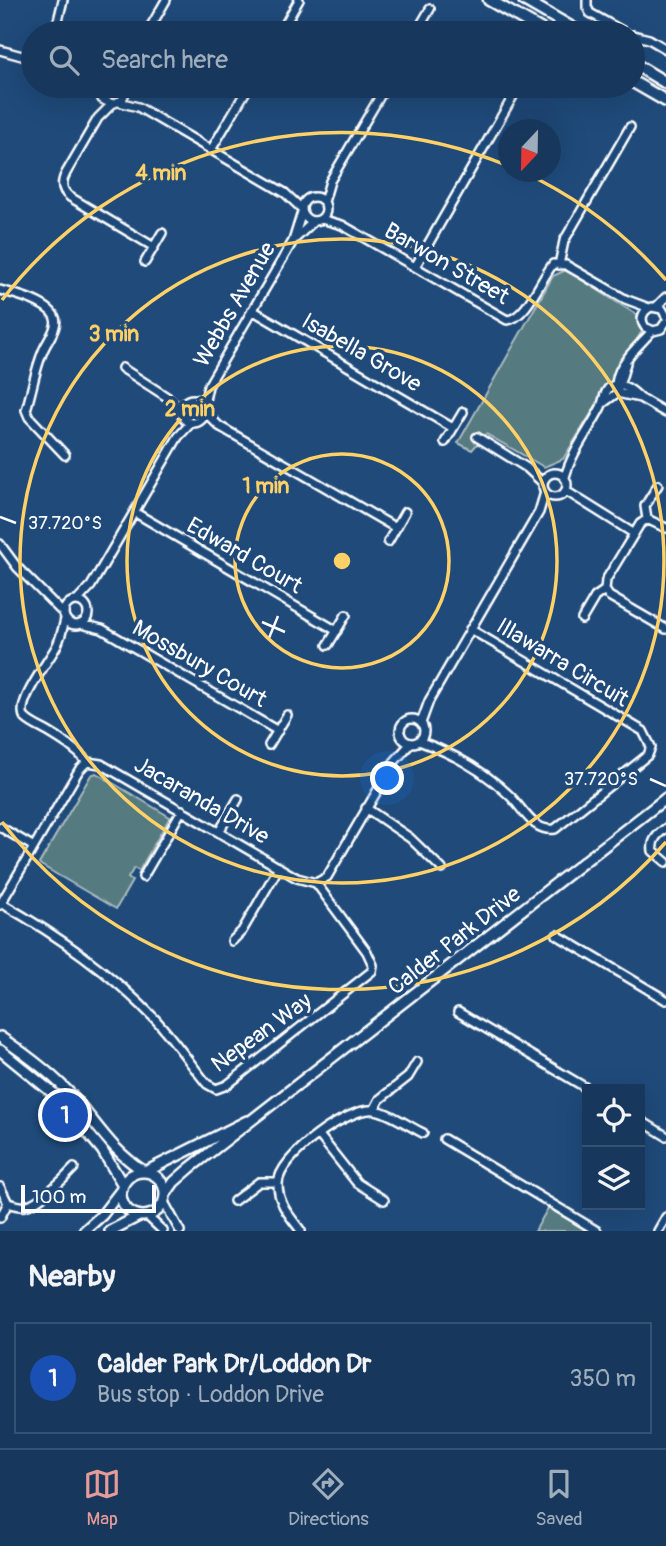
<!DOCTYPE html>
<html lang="en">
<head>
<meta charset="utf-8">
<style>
  :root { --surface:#17385c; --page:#244365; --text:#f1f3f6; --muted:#9eacbb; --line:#365272; --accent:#e69b98 }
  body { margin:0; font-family:Pangolin,sans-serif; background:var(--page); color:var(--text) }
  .controls { position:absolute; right:21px; bottom:21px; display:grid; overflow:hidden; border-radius:0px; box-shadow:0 7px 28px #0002 }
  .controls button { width:63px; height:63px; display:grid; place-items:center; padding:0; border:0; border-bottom:2px solid var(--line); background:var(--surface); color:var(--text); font:35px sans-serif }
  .compass { position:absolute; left:498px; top:119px; width:63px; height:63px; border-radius:50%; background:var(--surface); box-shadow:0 7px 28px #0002; rotate:202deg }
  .scale { position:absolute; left:21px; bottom:18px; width:135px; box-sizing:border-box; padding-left:7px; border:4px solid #fff; border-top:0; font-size:19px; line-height:24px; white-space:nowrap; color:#fff; -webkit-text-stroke:5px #1f4a7a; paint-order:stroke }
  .you { position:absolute; left:388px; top:779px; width:24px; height:24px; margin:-18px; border:5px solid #fff; border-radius:50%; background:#1a73e8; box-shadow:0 0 0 10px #1a73e833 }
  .badge { display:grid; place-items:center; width:46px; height:46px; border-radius:50%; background:var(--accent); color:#fff; font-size:23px; font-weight:700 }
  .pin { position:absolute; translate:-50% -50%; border:4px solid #fff; box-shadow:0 2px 7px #0006 }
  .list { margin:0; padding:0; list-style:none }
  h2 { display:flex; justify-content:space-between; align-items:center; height:91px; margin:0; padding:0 28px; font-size:30px }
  h2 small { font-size:23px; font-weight:400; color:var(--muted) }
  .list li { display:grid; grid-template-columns:46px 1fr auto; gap:21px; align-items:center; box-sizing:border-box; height:112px; margin:0 14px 14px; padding:0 14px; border:2px solid var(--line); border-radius:0px }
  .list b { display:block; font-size:26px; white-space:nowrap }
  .list p { margin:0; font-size:23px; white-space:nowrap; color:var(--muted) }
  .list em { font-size:23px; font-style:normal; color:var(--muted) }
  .icon { flex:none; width:38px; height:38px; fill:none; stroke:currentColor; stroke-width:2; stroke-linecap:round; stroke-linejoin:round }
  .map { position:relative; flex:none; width:666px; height:1231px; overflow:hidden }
  .search { position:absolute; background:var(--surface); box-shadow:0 7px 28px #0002; left:21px; right:21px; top:21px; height:77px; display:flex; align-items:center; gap:18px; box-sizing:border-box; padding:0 24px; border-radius:38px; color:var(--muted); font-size:26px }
  .sheet { height:217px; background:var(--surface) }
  nav { display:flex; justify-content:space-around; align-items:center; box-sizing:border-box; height:98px; border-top:2px solid var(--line); background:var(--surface); font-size:19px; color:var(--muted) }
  nav a { display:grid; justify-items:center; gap:4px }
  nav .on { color:var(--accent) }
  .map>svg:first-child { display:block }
  .green { fill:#547a80; stroke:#aabcc0; stroke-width:2 }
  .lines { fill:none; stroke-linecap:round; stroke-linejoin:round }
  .minor-casing { stroke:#fff; stroke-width:12 }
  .tertiary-casing { stroke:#fff; stroke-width:14 }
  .secondary-casing { stroke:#fff; stroke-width:15 }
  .minor { stroke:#1f4a7a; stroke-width:7 }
  .tertiary { stroke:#1f4a7a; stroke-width:9 }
  .secondary { stroke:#1f4a7a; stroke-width:10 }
  .ticks { fill:none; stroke:#fff; stroke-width:2.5 }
  .ring { fill:none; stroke:#ffd166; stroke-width:3.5 }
  .labels { text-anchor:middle; stroke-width:7; stroke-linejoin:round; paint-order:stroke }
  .street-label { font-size:23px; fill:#fff; stroke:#1f4a7a }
  .ticks-label { font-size:18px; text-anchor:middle; fill:#fff; stroke:#1f4a7a; stroke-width:7; stroke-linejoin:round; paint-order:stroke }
  .centre { fill:#ffd166; stroke:#1f4a7a; stroke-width:3.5 }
  .ring-label { font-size:21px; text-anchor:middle; font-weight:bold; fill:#ffd166; stroke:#1f4a7a; stroke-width:7; stroke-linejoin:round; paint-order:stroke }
</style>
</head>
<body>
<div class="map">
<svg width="666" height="1231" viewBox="0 0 666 1231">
  <rect width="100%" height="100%" fill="#1f4a7a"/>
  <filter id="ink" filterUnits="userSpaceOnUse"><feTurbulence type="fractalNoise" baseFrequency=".0143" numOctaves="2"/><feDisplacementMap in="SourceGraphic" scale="14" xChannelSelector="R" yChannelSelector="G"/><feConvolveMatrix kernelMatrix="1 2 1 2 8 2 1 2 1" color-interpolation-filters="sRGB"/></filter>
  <g filter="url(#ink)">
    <!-- green -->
    <path class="green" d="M566,270L637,315L642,331L563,459L544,467L486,434L472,450L458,443L553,276Z
      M96,773L170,817L139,871L134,868L128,878L132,881L116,909L39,864L91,775Z
      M548,1208L589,1231H535Z"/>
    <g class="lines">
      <defs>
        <path id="minor" d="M587,0V7L590,13L626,33
          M55,33L63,0
          M147,33L166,0
          M280,33L299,0
          M416,33L430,9
          M633,35L649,39L666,49
          M0,50L33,59
          M102,86L100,92L102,99L112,104L122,100L125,93L123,86
          M119,102L138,107L285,193L302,209
          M112,104L98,118L66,173C61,182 61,190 70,197L154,247
          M211,150L249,86
          M302 209a12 12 0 1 1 24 0a12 12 0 1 1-24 0Z
          M324,202L330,181L386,86
          M321,219L342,225L507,320C526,319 541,279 553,264L566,265L625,299L649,308
          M296,238L314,221
          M145,262L162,233
          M559,265L564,241L630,127
          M415,267L519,86
          M0,290C14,294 62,305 55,326C53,335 46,343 43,351C35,370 32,391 26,410L29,417L65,455
          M656,307L666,297
          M252,310L453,428
          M666,316L662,309L652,307C643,310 639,319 645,327L653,331L661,329L666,322
          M122,368L167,397L181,411
          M617,393C611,368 637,348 652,331
          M617,393L640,398L666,413
          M181 411a12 12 0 1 1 24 0a12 12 0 1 1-24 0Z
          M602,404L617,393L626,363
          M204,405L208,386L293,241L302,212
          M206,413L219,426L396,528
          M477,437L527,468L543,483
          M445,442L463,412
          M543 485a12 12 0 1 1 24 0a12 12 0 1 1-24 0Z
          M565,477C572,451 589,431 601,407C604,400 604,391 610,387C621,380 633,391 640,398
          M566,491L633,533
          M134,512L337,631
          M647,519L645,506L658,485
          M666,528L647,519L640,524L606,580L605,590L609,596L666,629
          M388,542L405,512
          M0,544L17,567L63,613
          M64 613a12 12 0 1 1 24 0a12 12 0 1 1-24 0Z
          M77,601L91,586L178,437L191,423
          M65,619C63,628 61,637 57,645C50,660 14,704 25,718C31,724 41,728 48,732C63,741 76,749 87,762
          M582,619L595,597L605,590
          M81,624L102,629L278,731
          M328,645L346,615
          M400 731a12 12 0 1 1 24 0a12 12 0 1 1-24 0Z
          M421,723L429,701L539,512L545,492
          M419,741C452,753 483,770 509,795C524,809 532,832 555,829L648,755L651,747L643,731L470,629
          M269,745L287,715
          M366,808L410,838L442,869
          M0,827L34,847
          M666,828C658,834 651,840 653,851L666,862
          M219,832L238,799
          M143,877L182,810
          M1,903C60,937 109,971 156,1020C174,1040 190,1063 207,1084L216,1089L227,1085L372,971L373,965L367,952L316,883
          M0,905L79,770L87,762L101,764L297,878L316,883L327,877L394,762L411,743
          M557,935L666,1000
          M232,941L242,931L279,867
          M458,1012L588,1089
          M374,1110L380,1099L408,1077L417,1062
          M640,1120L666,1136
          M319,1135L357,1183L384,1200
          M444,1139L597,1231
          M0,1187L8,1203L0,1218
          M234,1201L259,1182H278
          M164,1202L180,1231
          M8,1203C14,1205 19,1207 25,1206C39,1203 64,1179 74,1168
          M147,1216L163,1231
          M301,1231C290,1216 278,1204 278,1184C278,1157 348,1107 374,1110C390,1112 408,1126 423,1133
          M658,1231L666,1217"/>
        <path id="tertiary" d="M0,1037C27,1055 53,1074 75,1099C100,1128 111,1150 145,1172
          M0,1050L59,1098L102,1150L123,1185
          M145,1172L247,1121
          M121 1194a22 22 0 1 1 44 0a22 22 0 1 1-44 0Z
          M165,1195L174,1182L190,1168L666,798
          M84,1231L102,1215L122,1189
          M110,1231L139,1216"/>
        <path id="secondary" d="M489,0L547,33
          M524,0L581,33
          M633,63L666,83
          M633,82L666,101"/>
      </defs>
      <!-- minor casing -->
      <use href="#minor" class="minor-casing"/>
      <!-- tertiary casing -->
      <use href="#tertiary" class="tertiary-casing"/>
      <!-- secondary casing -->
      <use href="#secondary" class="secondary-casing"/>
      <!-- minor -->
      <use href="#minor" class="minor"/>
      <!-- tertiary -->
      <use href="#tertiary" class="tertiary"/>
      <!-- secondary -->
      <use href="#secondary" class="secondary"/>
    </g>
  </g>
  <!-- ticks -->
  <path class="ticks" d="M0,517L16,523M262,622L285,632M269,638L278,616M650,779L666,786"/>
  <!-- distance rings -->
  <g class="ring">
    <circle cx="342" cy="561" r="107"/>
    <circle cx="342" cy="561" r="215"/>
    <circle cx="342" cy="561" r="322"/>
    <path d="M666 842A429 429 0 0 1 2 822M2 300A429 429 0 0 1 506 165M523 172A429 429 0 0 1 666 280"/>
  </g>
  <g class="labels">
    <!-- street labels -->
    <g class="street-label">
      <text transform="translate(447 263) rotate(30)" y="8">Barwon Street</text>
      <text transform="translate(234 304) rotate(-60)" y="8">Webbs Avenue</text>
      <text transform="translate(362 352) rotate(30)" y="8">Isabella Grove</text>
      <text transform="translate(245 555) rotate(30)" y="8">Edward Court</text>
      <text transform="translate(563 662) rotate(31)" y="8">Illawarra Circuit</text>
      <text transform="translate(200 663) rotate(30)" y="8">Mossbury Court</text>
      <text transform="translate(202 800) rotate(30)" y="8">Jacaranda Drive</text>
      <text transform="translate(454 940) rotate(-38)" y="8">Calder Park Drive</text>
      <text transform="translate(261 1032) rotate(-36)" y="8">Nepean Way</text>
    </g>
  </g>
  <g class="ticks-label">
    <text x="65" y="529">37.720°S</text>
    <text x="601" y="785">37.720°S</text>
  </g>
  <circle cx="342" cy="561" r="10" class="centre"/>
  <g class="ring-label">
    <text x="161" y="180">4 min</text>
    <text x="114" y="341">3 min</text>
    <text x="190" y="416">2 min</text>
    <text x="266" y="493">1 min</text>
  </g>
</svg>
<div class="controls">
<button><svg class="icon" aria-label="locate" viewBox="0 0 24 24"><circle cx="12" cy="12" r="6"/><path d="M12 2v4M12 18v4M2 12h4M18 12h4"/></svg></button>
<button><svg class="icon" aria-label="layers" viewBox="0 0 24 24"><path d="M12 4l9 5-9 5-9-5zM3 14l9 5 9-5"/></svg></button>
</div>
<svg class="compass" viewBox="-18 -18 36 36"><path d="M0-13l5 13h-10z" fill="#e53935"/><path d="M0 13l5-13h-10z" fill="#9eacbb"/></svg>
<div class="scale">100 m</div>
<div class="you"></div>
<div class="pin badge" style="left:65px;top:1115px;background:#1a4fb4">1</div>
<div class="search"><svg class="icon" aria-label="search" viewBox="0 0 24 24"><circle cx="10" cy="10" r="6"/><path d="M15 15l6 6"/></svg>Search here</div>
</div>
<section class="sheet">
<h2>Nearby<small></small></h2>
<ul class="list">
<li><span class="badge" style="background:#1a4fb4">1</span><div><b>Calder Park Dr/Loddon Dr</b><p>Bus stop · Loddon Drive</p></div><em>350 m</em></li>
</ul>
</section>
<nav>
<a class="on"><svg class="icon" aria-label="map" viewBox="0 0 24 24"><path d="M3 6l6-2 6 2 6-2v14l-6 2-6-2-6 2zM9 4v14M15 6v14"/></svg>Map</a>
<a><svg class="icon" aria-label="directions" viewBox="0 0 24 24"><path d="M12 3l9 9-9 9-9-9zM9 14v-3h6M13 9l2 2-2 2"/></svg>Directions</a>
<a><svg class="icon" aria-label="saved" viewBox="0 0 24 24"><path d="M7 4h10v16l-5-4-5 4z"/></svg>Saved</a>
</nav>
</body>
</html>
